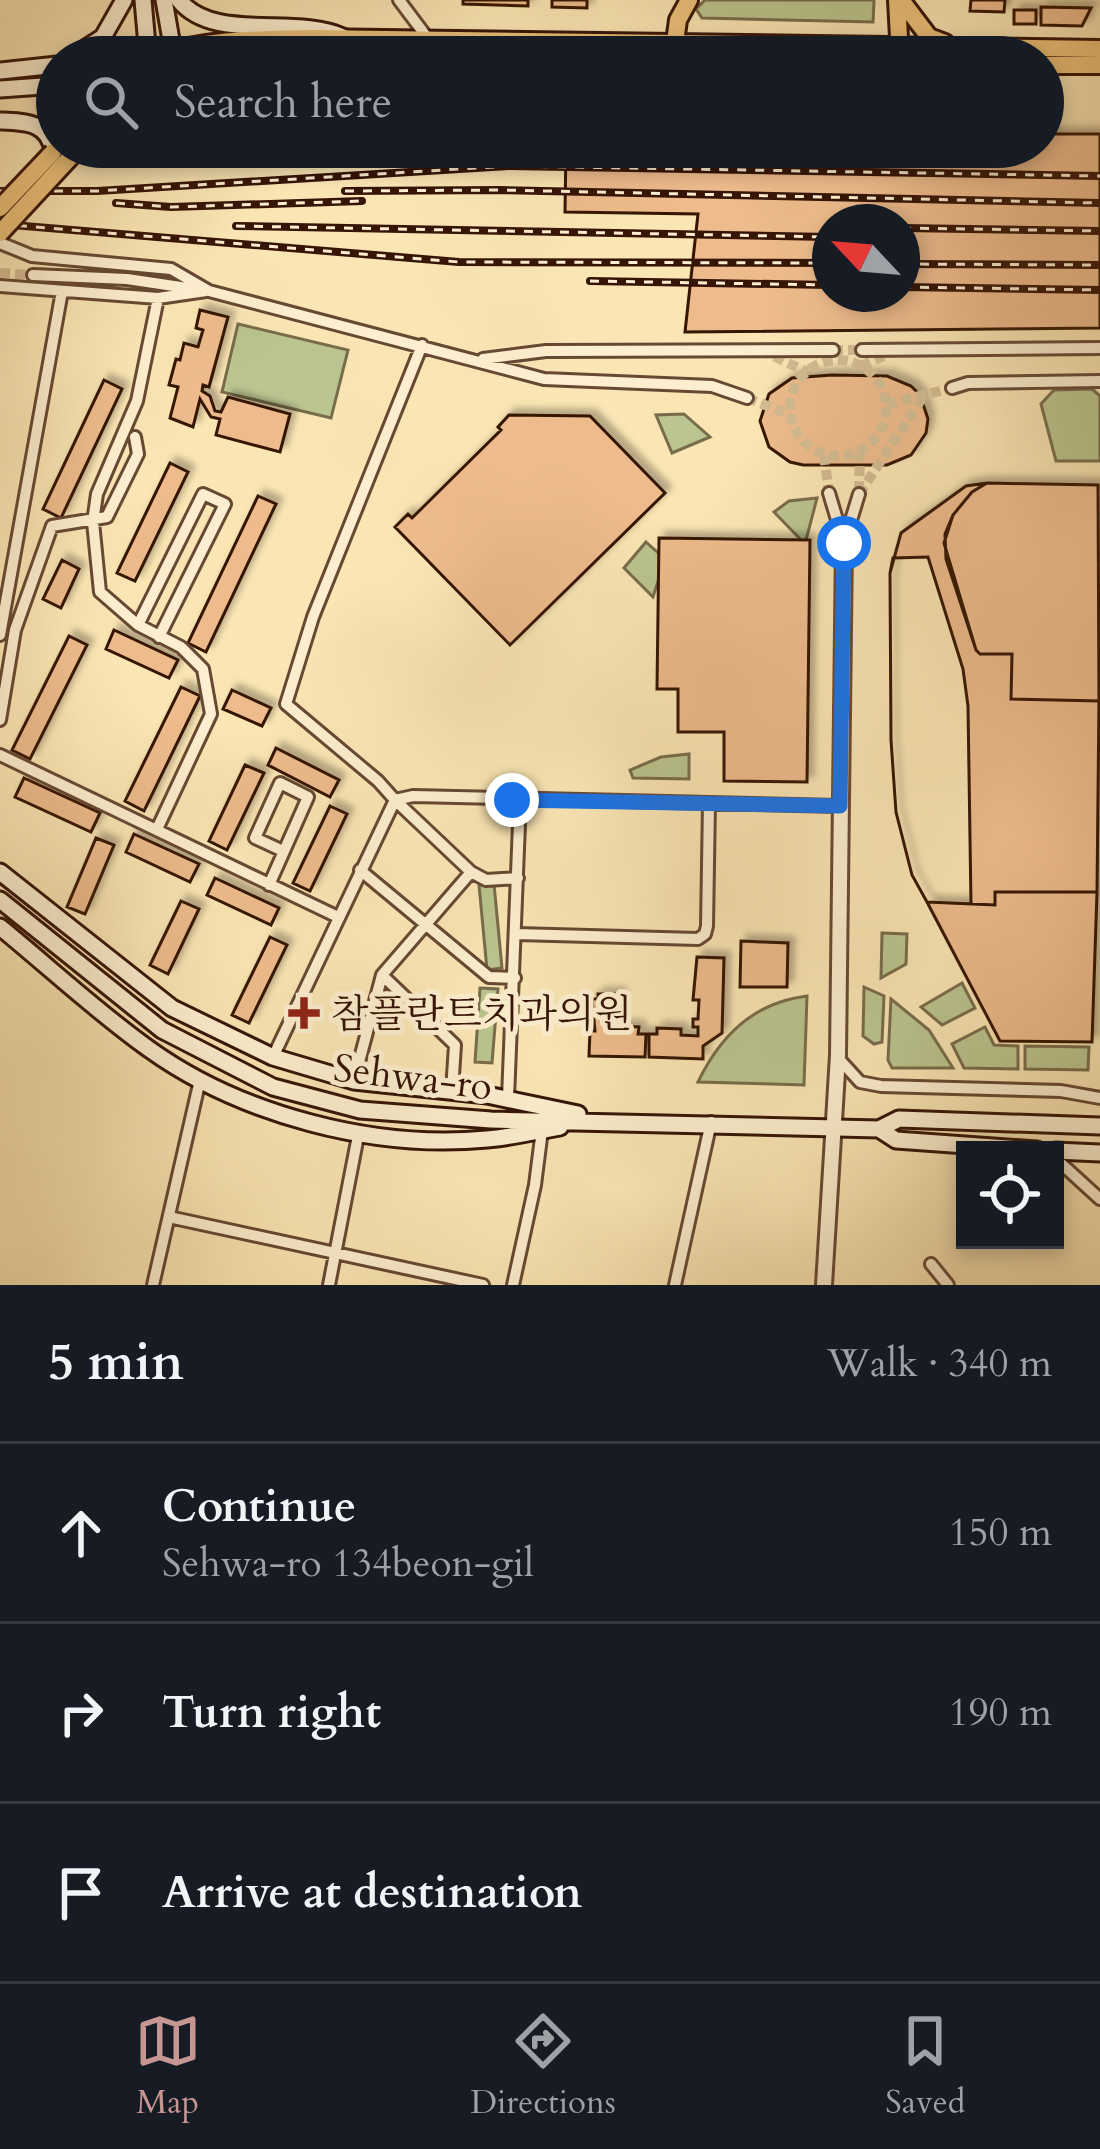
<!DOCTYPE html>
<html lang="en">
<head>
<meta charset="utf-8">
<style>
  :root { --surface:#171b24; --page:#20242c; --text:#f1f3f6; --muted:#9ea1a6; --line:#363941; --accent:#c59692 }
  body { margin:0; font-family:Cardo,"Noto Serif KR",serif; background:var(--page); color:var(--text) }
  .controls { position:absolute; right:36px; bottom:36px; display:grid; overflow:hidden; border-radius:0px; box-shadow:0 6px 18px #0003 }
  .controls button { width:108px; height:108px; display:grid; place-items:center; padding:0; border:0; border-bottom:3px solid var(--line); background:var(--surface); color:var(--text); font:60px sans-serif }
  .compass { position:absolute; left:812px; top:204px; width:108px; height:108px; border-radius:50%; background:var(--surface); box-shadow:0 6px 18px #0003; rotate:296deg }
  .stop { position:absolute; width:36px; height:36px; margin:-27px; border:9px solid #1a73e8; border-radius:50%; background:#fff }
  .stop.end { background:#1a73e8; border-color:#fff; box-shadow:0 3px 12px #0008 }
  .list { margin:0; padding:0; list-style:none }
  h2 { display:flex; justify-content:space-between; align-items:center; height:156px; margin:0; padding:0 48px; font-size:51px }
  h2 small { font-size:39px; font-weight:400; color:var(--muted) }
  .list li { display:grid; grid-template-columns:78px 1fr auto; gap:36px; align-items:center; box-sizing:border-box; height:180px; padding:0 48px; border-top:3px solid var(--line) }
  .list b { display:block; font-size:45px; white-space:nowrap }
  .list p { margin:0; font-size:39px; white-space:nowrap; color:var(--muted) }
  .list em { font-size:39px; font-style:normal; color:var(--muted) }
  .icon { flex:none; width:66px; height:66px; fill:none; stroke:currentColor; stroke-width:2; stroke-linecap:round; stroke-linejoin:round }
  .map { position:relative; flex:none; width:1100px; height:1285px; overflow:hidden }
  .search { position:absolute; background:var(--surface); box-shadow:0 6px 18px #0003; left:36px; right:36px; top:36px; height:132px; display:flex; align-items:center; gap:30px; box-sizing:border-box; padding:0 42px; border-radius:66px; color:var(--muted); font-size:45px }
  .sheet { height:696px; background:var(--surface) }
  nav { display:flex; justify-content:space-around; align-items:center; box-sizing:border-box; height:168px; border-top:3px solid var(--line); background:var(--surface); font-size:33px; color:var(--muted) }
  nav a { display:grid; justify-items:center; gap:6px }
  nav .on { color:var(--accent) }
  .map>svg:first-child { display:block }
  .green { fill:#bbc58f; stroke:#786c4a; stroke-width:3 }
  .building { fill:#edbb8c; stroke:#361406; stroke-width:3; fill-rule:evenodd; filter:url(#shadow) }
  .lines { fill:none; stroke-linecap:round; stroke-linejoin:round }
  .minor-tunnel { stroke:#d3bb91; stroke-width:10; stroke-dasharray:10 5; stroke-linecap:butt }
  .minor-casing { stroke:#674832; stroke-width:16 }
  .tertiary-casing { stroke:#674832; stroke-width:20 }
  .secondary-casing { stroke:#361406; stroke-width:21 }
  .primary-casing { stroke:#361406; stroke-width:22 }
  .minor { stroke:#fceece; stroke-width:10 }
  .tertiary { stroke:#fceece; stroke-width:14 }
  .secondary { stroke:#fceece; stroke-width:15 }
  .primary { stroke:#edc27a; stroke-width:16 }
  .rail-casing { stroke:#361406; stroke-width:8 }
  .rail { stroke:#fceece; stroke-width:3; stroke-dasharray:9; stroke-linecap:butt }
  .primary-bridge-casing { stroke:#361406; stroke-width:22; stroke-linecap:butt }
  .primary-bridge { stroke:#edc27a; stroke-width:16 }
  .route { stroke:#1a73e8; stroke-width:15 }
  .poi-dot { fill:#8f2418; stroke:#fceece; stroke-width:4.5 }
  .labels { text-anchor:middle; stroke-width:10; stroke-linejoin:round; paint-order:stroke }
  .poi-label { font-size:39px; fill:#361406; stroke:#fceece; text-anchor:start }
  .street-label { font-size:39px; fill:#361406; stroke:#fceece }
</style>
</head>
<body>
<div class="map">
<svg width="1100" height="1285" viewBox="0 0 1100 1285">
  <defs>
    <filter id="shadow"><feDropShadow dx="6" dy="-6" stdDeviation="3" flood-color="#0004"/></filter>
  </defs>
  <rect width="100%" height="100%" fill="#fae5b4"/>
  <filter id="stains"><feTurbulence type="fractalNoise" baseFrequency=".00167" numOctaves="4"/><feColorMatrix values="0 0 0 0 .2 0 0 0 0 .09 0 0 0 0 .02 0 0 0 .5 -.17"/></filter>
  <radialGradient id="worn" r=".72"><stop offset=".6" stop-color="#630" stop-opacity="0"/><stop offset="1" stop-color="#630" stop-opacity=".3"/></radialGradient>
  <!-- green -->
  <path class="green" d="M705,0H874V1L873,22L702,18L696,9Z
    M238,324L348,350L331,418L222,392Z
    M1092,389L1100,396V461H1056L1041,404L1054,390Z
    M684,414L710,437L672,453L656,415Z
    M817,498L805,544L774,512L789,501Z
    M646,542L665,559L653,597L624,568Z
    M689,754V779L633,778L630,770L661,757Z
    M494,884L502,968L487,970L479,885Z
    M882,933L907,934L906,964L881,978Z
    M962,983L975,1008L942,1025L921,1007Z
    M864,987L884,996L882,1042L874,1044L863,1036Z
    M480,988L498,989L492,1063L475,1062Z
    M807,996L804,1085L698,1082C720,1036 755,1002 807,996Z
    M891,999L929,1030L953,1068H892L888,1060Z
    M985,1027L994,1045L1018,1046V1069L964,1068L952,1044Z
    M1025,1046L1089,1047L1088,1070L1025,1069Z"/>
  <!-- building -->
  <path class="building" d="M463,0H528V6L463,4Z
    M552,0H587V8L552,7Z
    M971,0H1005L1004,12L970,11Z
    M1041,7L1091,8L1082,26L1041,25Z
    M1014,10H1036V24H1014Z
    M1043,103H1051L1048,134H1100V328L685,332L698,214L565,212L566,147H1043ZM830,222H902V294H830Z
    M200,310L228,317L209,387L203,385L202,391L210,396L215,411L221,412L228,397L290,414L280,452L216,435L220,419L211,417L200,399L193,427L170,418L178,387L169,385L176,359L180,360L184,343L198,347L203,330L196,328Z
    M832,375L887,376L911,386L920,395L928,419L926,433L911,455L887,465H803L790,462L769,447L760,421L769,394L792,378Z
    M104,380L122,389L61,518L43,509Z
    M509,415L590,416L665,493L510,645L395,527L408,514L412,518L501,430L498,427Z
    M170,463L188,472L135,581L117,573Z
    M987,483L972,492L953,515L945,534L946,559L976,650L980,654H1012L1011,699L1099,701L1097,892H995V905L927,902L912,875L896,812L891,740L890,573L901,533L966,486Z
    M987,483L1098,485L1099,701L1011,699L1012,654H980L976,650L944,543L953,515L972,492Z
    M258,496L276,504L206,652L188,643Z
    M659,538L810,540L807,782L724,781V732H678V689H657Z
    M928,557L963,669L968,706L971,904L927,902L912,875L896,812L891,740L890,573L893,558Z
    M62,560L79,569L61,608L43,599Z
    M114,630L178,660L169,678L106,649Z
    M69,636L87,645L30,759L12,750Z
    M181,687L200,696L144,811L125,801Z
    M232,690L271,708L262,726L223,709Z
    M276,748L339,780L330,797L268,765Z
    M245,765L264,773L227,850L209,841Z
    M24,778L100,813L91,832L15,797Z
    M330,806L347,814L310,891L293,883Z
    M134,834L199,864L190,882L126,852Z
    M96,838L114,845L85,914L67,907Z
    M215,878L279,908L271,925L207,895Z
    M995,892H1097L1092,1042L1000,1041L927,902L995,905Z
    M181,901L199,909L168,974L150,965Z
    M270,937L287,945L249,1023L232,1015Z
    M741,941L788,943L787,987H740Z
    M697,957L724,958L722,1033L703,1046V1059L649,1057V1034H657V1028L681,1029V1035L698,1036V1027H693V1019H698L699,1000H693Z
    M598,994H620L619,1026L639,1027L638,1034H646L645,1057L589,1056L590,1031H595L592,999H598Z"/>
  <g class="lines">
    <!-- minor-tunnel -->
    <path class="minor-tunnel" d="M0,273L33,275
      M761,350L807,372
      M833,350H862
      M790 408a48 48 0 1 1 96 0a48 48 0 1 1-96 0Z
      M861,366L897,350
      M747,398L790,415
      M887,404L952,388
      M824,455L829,493
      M859,491L860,452
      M859,494L925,394"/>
    <defs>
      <path id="minor" d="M399,0L429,40
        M0,243L32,256L171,269L209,291L544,379L712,386L747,398
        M33,275L127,279L194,289
        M0,286L158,298L206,291
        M862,350L1100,348
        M483,359L546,351L833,350
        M952,388L968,383L1100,381
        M829,493L844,543
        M845,540L859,494
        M138,625L203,494L225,504L159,637
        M0,635L62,291
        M0,720L15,630L52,526L107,517L138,454L135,437
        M0,755L338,917
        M395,800L413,796L840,806
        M395,800L471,872L486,880L518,878
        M158,827L211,714L203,669L181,647L138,625L100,592L93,522L97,494L137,401L158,298
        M360,870L489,977L515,978
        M269,885L308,797L280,783L255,838L283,851
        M517,934L698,939L705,934L707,926L709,803
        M382,975L455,1045L452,1091
        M273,1057L395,800L378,781L286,704L313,617L422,345
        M839,1059L860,1082L881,1086L1061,1091L1100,1098
        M354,1081L382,975L471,872
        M508,1098L520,799
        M1055,1158L1100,1199
        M169,1217L483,1285
        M931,1264L948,1285
        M153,1285L200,1080
        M329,1285L358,1136
        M513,1285L535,1185L542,1130
        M675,1285L711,1122"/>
      <path id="tertiary" d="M824,1285L838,1055L844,543"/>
      <path id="secondary" d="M143,0L148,57
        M164,0L174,57
        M179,0C213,43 295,15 343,37
        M72,57L103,37L124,0
        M0,71L57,65
        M0,89L57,85
        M0,121C25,122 50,122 53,152
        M0,872L172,1008L273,1057L354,1081L487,1095L578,1114
        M0,900L162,1030L273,1087L360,1110L491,1120L879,1129L899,1119L1100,1126
        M0,927C49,967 97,1012 149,1049C241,1115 375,1150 487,1139C512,1137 536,1131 560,1127
        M879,1129L896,1140L1037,1150
        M1055,1151L1100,1153"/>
      <path id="primary" d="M897,0L900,56
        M901,0L929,37L945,43
        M152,57C202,39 259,39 312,38L1100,49
        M302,57H377
        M673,57L678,20L689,0
        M1043,65H1100"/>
    </defs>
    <!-- minor casing -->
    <use href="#minor" class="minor-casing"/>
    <!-- tertiary casing -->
    <use href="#tertiary" class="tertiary-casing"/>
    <!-- secondary casing -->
    <use href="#secondary" class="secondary-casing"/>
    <!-- primary casing -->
    <use href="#primary" class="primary-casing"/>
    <!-- minor -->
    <use href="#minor" class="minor"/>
    <!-- tertiary -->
    <use href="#tertiary" class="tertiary"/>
    <!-- secondary -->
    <use href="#secondary" class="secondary"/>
    <!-- primary -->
    <use href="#primary" class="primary"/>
    <defs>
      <path id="rail" d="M0,191H97L509,166L1100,176
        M345,191L501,190L1100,203
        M116,203L171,207L362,201
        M0,224L459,262L830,263
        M236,226L830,237
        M902,228L1100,231
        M902,264L1100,265
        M590,281L830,285
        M902,287L1100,290"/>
    </defs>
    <!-- rail casing -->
    <use href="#rail" class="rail-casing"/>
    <!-- rail -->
    <use href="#rail" class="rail"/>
    <defs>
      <path id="primary-bridge" d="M0,208L53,152
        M0,233L77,150"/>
    </defs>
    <!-- primary-bridge casing -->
    <use href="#primary-bridge" class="primary-bridge-casing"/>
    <!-- primary-bridge -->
    <use href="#primary-bridge" class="primary-bridge"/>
  </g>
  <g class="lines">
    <!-- route -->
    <path class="route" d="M512,800L840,806L844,543"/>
  </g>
  <!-- markers -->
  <path class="poi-dot" d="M298 995h12v12h12v12h-12v12h-12v-12h-12v-12h12z"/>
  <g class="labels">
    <!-- poi labels -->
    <g class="poi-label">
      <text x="331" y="1027">참플란트치과의원</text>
    </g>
    <!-- street labels -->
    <g class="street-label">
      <text transform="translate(413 1076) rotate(7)" y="14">Sehwa-ro</text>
    </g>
  </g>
  <rect width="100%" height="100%" filter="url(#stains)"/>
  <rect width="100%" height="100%" fill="url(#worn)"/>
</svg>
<div class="controls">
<button><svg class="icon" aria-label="locate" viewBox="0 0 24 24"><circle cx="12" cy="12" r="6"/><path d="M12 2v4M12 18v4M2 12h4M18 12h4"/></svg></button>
</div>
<svg class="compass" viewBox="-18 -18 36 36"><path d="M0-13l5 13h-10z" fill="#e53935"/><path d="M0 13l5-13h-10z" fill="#9ea1a6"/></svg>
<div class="stop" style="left:844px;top:543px"></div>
<div class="stop end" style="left:512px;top:800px"></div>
<div class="search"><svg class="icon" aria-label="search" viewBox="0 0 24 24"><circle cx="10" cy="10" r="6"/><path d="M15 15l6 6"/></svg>Search here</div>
</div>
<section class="sheet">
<h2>5 min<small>Walk · 340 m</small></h2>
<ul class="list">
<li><svg class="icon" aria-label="ahead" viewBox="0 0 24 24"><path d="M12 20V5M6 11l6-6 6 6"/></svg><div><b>Continue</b><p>Sehwa-ro 134beon-gil</p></div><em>150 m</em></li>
<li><svg class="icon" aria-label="right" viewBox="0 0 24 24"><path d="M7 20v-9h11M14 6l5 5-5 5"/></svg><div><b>Turn right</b></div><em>190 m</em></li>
<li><svg class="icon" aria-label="arrive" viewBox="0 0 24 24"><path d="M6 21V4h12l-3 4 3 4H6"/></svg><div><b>Arrive at destination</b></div></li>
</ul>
</section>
<nav>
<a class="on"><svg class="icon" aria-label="map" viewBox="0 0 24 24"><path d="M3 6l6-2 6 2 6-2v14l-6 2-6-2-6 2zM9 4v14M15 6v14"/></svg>Map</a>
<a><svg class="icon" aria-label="directions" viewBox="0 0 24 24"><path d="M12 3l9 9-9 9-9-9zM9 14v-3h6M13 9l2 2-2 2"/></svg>Directions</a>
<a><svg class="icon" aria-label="saved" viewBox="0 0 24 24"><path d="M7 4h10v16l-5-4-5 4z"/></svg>Saved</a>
</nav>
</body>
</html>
